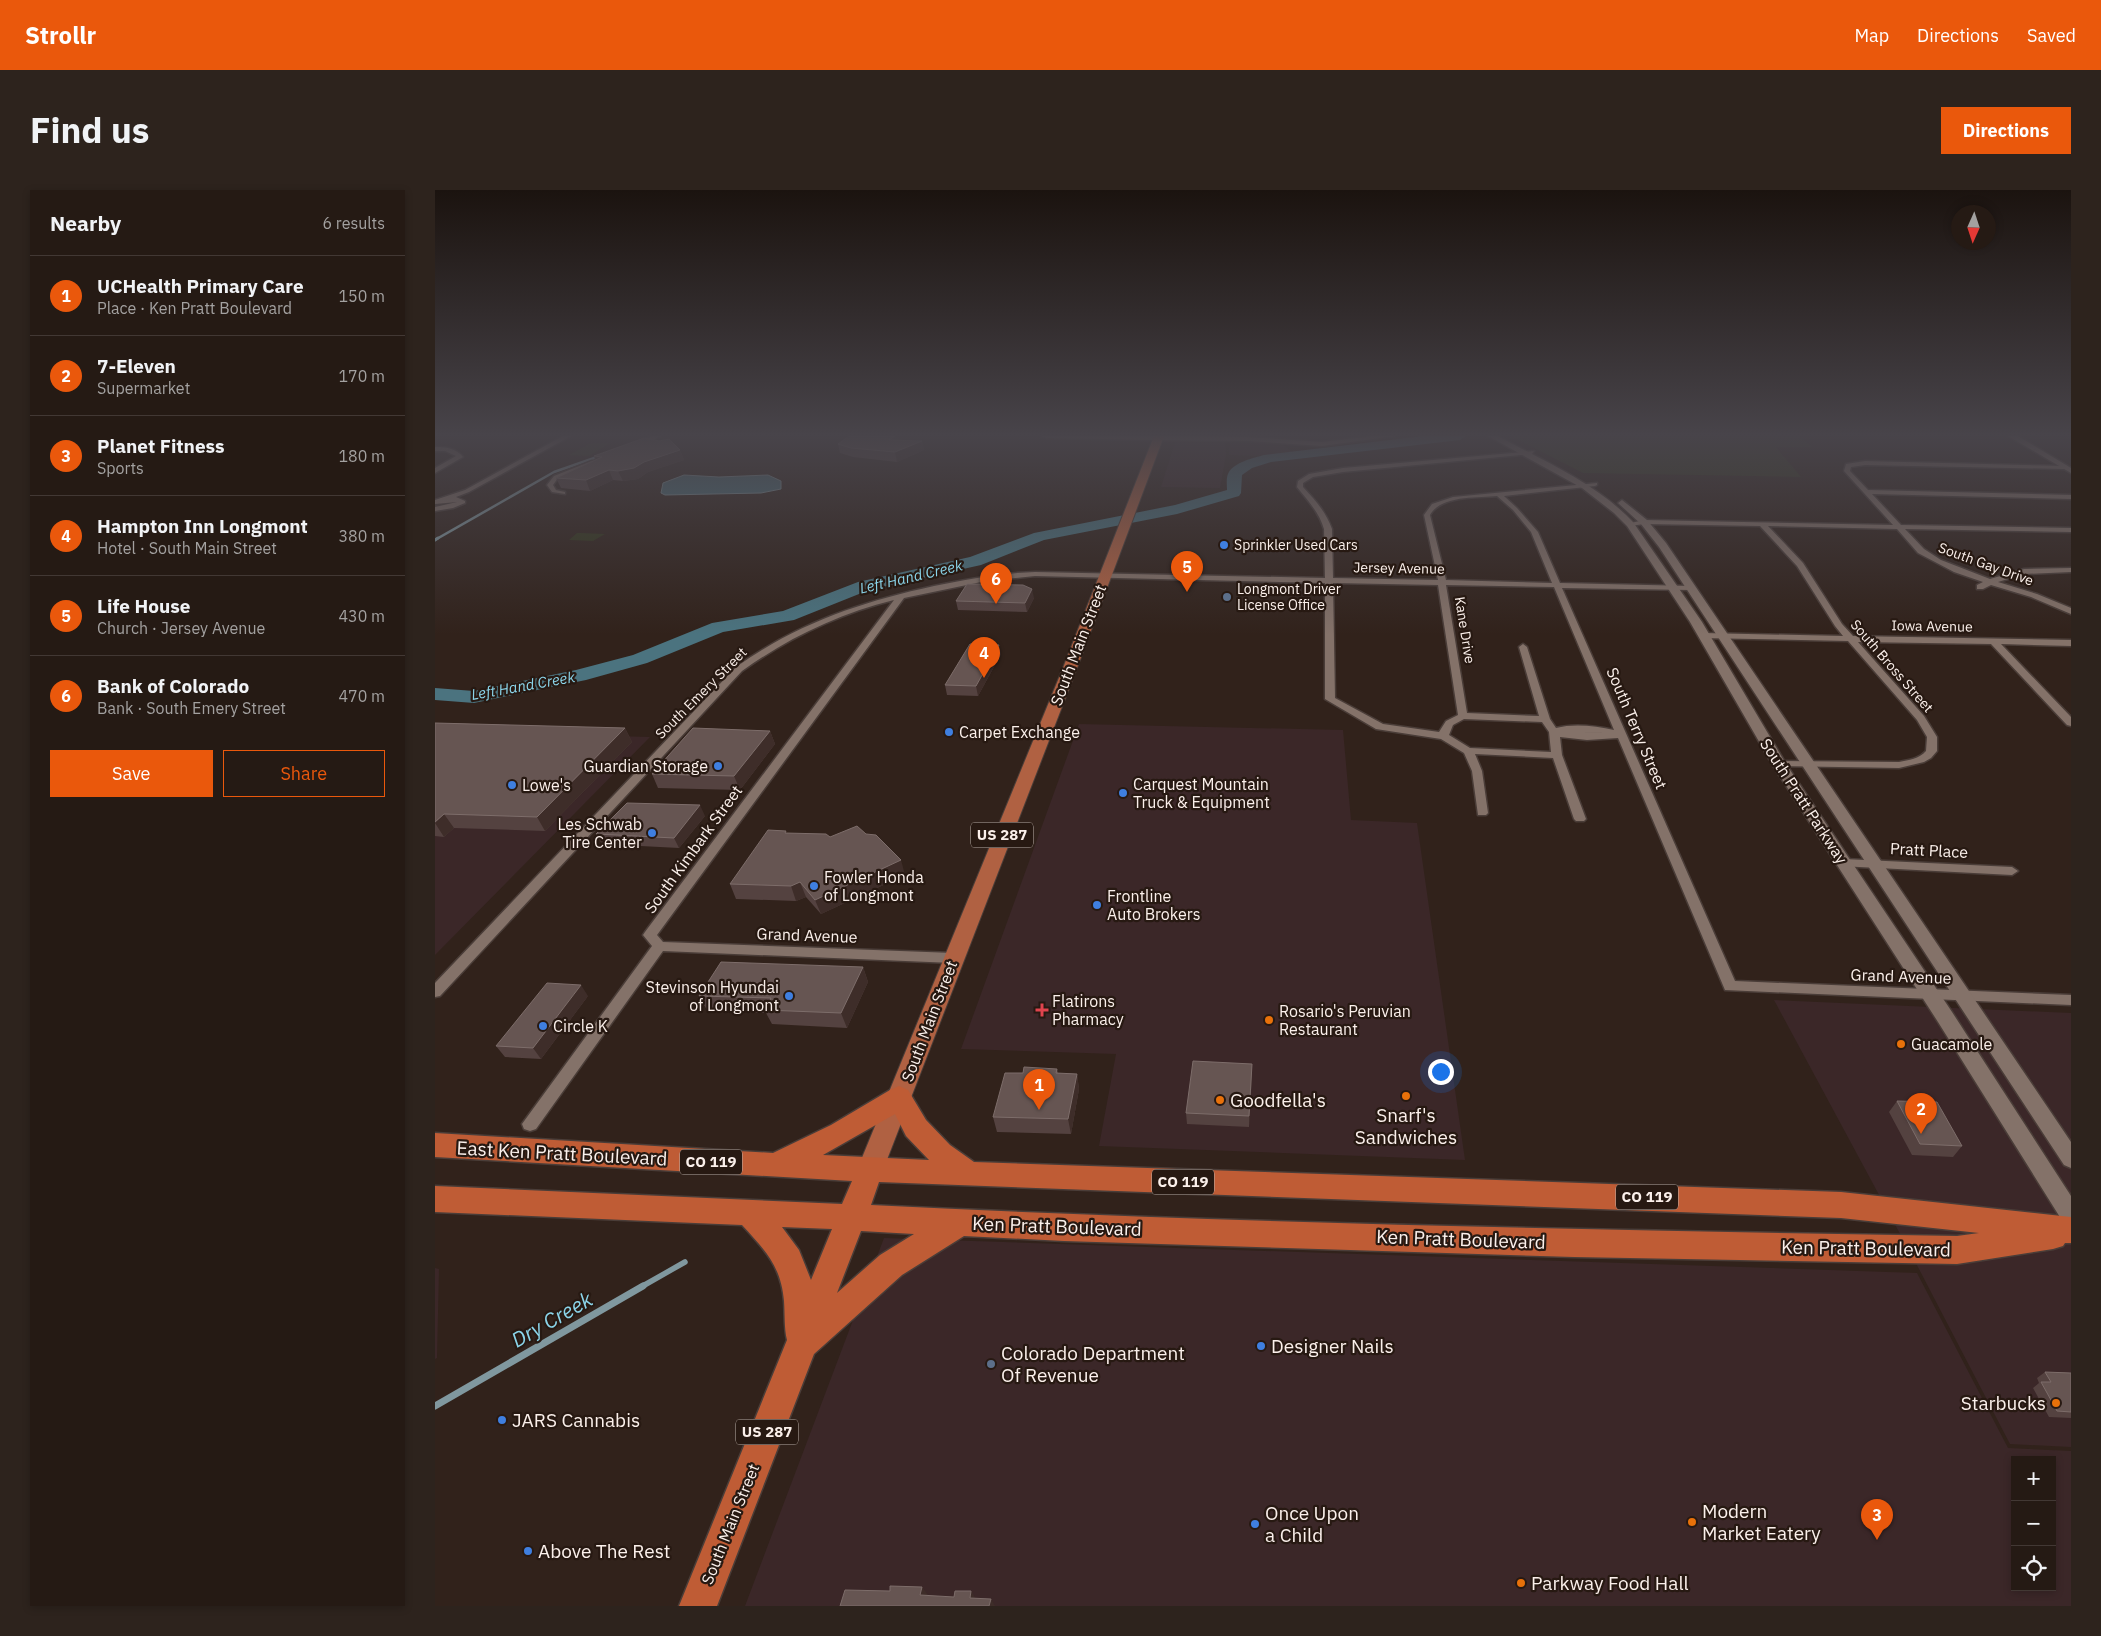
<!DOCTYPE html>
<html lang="en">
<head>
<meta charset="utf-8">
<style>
  :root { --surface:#251a14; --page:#2d231d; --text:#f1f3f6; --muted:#a3a1a0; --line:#423834; --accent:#ea580c }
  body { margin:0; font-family:"IBM Plex Sans",sans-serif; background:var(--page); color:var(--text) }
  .controls { position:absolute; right:15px; bottom:15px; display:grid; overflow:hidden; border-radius:0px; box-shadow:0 2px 8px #0003 }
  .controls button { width:45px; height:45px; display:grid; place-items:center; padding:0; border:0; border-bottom:1px solid var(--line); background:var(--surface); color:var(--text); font:25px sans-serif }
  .compass { position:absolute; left:1516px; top:15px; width:45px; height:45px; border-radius:50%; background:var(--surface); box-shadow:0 2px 8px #0003; rotate:183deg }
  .you { position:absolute; left:1005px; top:881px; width:18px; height:18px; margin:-12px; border:4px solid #fff; border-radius:50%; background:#1a73e8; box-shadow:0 0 0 8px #1a73e833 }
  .badge { display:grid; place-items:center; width:32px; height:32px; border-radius:50%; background:var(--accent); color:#fff; font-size:16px; font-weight:700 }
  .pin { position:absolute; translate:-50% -41px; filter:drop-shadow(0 1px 2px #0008) }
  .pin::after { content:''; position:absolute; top:26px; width:18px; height:15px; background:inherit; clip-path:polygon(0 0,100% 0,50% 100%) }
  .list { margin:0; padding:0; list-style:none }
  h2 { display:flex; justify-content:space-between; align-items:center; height:65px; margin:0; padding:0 20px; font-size:21px }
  h2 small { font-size:16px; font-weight:400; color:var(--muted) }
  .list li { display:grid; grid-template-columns:32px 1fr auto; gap:15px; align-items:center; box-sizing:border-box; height:80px; padding:0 20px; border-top:1px solid var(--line) }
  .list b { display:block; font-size:19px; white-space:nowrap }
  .list p { margin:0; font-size:16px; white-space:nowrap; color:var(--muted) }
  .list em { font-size:16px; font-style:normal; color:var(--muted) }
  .actions { display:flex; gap:10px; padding:15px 20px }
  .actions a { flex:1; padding:11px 0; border:1px solid var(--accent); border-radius:0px; text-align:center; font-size:18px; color:var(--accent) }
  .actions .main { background:var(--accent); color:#fff }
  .icon { flex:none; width:28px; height:28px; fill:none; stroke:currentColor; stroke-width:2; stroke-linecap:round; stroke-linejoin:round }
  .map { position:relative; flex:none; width:1636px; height:1416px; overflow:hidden; border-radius:0px }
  header { display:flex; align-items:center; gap:30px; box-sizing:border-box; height:70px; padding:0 25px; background:var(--accent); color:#fff }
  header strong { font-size:24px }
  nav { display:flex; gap:28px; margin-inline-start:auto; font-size:18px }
  .intro { display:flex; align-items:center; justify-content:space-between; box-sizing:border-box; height:120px; padding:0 30px }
  h1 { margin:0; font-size:35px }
  .button { padding:12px 22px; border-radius:0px; background:var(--accent); color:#fff; font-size:18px; font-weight:700 }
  main { display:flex; gap:30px; padding:0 30px }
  aside { flex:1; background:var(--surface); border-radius:0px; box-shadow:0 2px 8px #0003 }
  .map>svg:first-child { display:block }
  .commercial { fill:#3b2728; fill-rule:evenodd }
  .green { fill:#33361c }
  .water { fill:#4b737f; stroke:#80989f }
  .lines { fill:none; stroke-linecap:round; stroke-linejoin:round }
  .stream-far3 { stroke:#80989f; stroke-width:2.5 }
  .stream-far2 { stroke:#80989f; stroke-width:3 }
  .stream-far1 { stroke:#80989f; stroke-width:5.5 }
  .stream { stroke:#80989f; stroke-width:7 }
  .river { fill:#4b737f; fill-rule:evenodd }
  .minor-casing { stroke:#4a3d38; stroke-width:3 }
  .tertiary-casing { stroke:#4a3d38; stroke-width:3 }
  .primary-casing { stroke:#4a3d38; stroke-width:2 }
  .trunk-casing { stroke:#4a3d38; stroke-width:3 }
  .minor { fill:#847269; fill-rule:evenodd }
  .tertiary { fill:#847269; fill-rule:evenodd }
  .primary { fill:#b06142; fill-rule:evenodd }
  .trunk { fill:#bf5c35; fill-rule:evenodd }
  .wall { fill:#544240 }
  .shaded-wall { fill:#3e2d29 }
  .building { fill:#665552; stroke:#7d6d6a }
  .shop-dot { fill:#3f7fe0; stroke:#271912; stroke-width:2 }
  .service-dot { fill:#5c6f8a; stroke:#271912; stroke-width:2 }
  .health-dot { fill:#e0444e; stroke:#271912; stroke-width:2 }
  .food-dot { fill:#e8710a; stroke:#271912; stroke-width:2 }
  .labels { text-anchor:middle; stroke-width:4.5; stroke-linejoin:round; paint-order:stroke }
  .far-poi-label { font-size:14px; fill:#fbf0eb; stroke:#271912; text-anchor:start }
  .far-street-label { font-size:14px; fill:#fbf0eb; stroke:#271912 }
  .far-water-label { font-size:15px; font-style:italic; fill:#8bd5ea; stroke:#271912 }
  .shield { fill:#271912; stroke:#bbb0aa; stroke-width:1 }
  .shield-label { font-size:15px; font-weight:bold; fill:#fbf0eb }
  .street-label { font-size:16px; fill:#fbf0eb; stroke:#271912 }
  .poi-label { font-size:16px; fill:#fbf0eb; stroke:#271912; text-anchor:start }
  .near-poi-label { font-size:19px; fill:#fbf0eb; stroke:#271912; text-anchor:start }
  .near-street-label { font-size:19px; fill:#fbf0eb; stroke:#271912 }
  .near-water-label { font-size:21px; font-style:italic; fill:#8bd5ea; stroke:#271912 }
</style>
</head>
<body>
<header>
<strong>Strollr</strong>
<nav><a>Map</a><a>Directions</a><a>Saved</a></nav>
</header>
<div class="intro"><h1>Find us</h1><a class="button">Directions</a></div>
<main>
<aside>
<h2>Nearby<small>6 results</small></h2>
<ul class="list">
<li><span class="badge">1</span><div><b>UCHealth Primary Care</b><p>Place · Ken Pratt Boulevard</p></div><em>150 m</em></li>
<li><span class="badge">2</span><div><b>7-Eleven</b><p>Supermarket</p></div><em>170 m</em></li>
<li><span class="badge">3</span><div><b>Planet Fitness</b><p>Sports</p></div><em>180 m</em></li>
<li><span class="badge">4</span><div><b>Hampton Inn Longmont</b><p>Hotel · South Main Street</p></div><em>380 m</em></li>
<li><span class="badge">5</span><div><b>Life House</b><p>Church · Jersey Avenue</p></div><em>430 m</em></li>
<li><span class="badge">6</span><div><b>Bank of Colorado</b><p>Bank · South Emery Street</p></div><em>470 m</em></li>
</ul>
<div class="actions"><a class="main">Save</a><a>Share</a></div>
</aside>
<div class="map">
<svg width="1636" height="1416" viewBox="0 0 1636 1416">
  <rect width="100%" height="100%" fill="#31221b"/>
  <!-- commercial -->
  <path class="commercial" d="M742,246H820L821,247L790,252L791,265L785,298L726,297Z
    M795,252H844L859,263L821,266L794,265Z
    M644,534L908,540L916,630L982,633L1030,970L664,956L681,864L526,859Z
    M0,541L215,547L0,765Z
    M1339,810L1636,823V1257L1575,1254L1484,1079Z
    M449,1048L1482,1083L1573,1258L1636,1261V1416H310ZM1580,1270H1617V1397H1580Z
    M0,1078L4,1079L2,1168L0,1169Z"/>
  <!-- green -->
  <path class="green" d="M1076,246H1364L1378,257H1341L1366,287L1148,283Z
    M156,253H175L154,266L134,265Z
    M142,343H146L170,344L158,351L134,350Z"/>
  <!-- water -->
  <path class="water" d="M249,285L284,287L333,285L346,291V299L326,303L230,305L226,303L228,293Z"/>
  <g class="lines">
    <!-- stream-far3 -->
    <path class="stream-far3" d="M0,350L119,282L162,267"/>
    <!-- stream-far2 -->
    <path class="stream-far2" d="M0,350L3,348"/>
    <!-- stream-far1 -->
    <path class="stream-far1" d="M206,1097L250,1072"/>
    <!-- stream -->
    <path class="stream" d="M0,1216L208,1096"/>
    <!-- river -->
    <path class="river" d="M988,246H1031L1025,250L836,272L817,278L807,285L806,303L804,306L742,324L609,350L546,375L434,400L359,430L288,442L212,473L151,490L39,513L0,510V498L39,501L141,480L198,465L277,433L348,421L423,392L535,367L599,343L740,315L792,300C792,296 791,288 793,284C798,272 819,268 829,265Z"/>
    <defs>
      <path id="minor" d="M128,246H136L34,302L21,307L30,311V313L18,318L0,321V317L22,312L0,314V310L30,300Z
        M217,246H226L203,257L198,256Z
        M722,246L813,247L887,252L938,246H960L887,256L813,251L723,250L720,248Z
        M0,257C11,257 21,258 28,267L0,283V278L21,266L10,261H0Z
        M1099,261L1097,264L908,282L878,287L868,293V297C880,310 891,322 897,339L898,388L1003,390L989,325L997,314L1018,307L1162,293V295L1160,296L1069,306L1082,318L1103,342L1125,393L1256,396L1260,398L1256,400L1127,398L1300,791L1636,805V815L1290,800L1183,548L1152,550L1125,547L1127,565L1151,629L1149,631H1141L1139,629L1118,568L1040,564L1047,581L1053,623L1051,625H1043L1037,581L1029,563L1006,549L941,539L890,509V393L600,386L551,391L469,408L222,745L228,752L518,763L523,765L525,768L523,771L518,773L228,761L101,939L95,941L89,939L87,934L217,756L208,745L210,742L459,410C403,424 353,448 307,481L5,806L0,807V793L301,477C363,433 426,412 499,396C532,389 566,383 600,382L890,388L889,339C884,322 873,311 862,297L863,291L874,284L908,278ZM1062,306L1078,320L1096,342L1117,393L1011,390L995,325C1006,305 1043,308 1062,306ZM898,393L1003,395L1023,525L1011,531L1004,542L948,534L900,508ZM1011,395L1119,397L1179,540C1161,536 1139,533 1121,538L1115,529L1092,457L1088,454L1084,457L1104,526L1032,523ZM1029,529L1107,532L1114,542L1116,562L1035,558L1014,545L1018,535ZM1132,542L1166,543H1168Z
        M157,271L162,272L123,288L118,295L121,300L130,302V304L117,302L112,295L119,286Z
        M1430,271L1631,276V278L1629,279L1430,275L1416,277L1415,281L1433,300L1636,305V309L1437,304L1466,335L1636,338V342L1470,339L1489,359L1506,370L1555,389L1589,379L1636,378V382L1589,384L1563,392L1602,404L1636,418V424L1596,407L1556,395L1548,399H1542V395L1548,392L1519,382L1483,363L1462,339L1333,336L1368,373L1407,434L1418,446L1636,450V456L1566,454L1636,527V536L1632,535L1556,454L1423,452L1489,526L1502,547V561L1496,568L1489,572L1464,578L1340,576L1339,574L1344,571L1464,572C1474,570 1484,569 1491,561L1492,547L1482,530L1413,451L1265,448L1264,446L1268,443L1408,446L1400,436L1362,376L1325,336L1209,334L1195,336L1191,334L1209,330L1458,335L1409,281L1411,274Z
        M1409,669L1577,677L1583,681L1577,685L1405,676L1403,673L1405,670Z"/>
      <path id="tertiary" d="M607,246H726L727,248L723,250L611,248Z
        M1053,246H1063C1110,272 1161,293 1198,332L1267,432L1351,574L1517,822L1636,1006V1035L1628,1032L1503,832L1337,574L1255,432L1192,336L1179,323L1147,298Z
        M1573,246H1583L1636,278V283Z
        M1187,310L1212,330L1231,353L1636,952V978L1629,975L1224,357L1206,334L1183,313Z"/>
      <path id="primary" d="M719,246H729L642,478L448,980L444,988L435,991L426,988L422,980L628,478Z"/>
      <path id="trunk" d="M464,896L473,900L491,930L515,955L539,972L1406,1002L1636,1027V1053H1630L1628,1056L1618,1059L1522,1074L1139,1067L629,1051L529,1046L467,1085L379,1164L282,1416H244L352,1150C349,1138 350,1124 349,1111C346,1076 330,1060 307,1035L0,1022V996L407,1014L417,991L0,967V943L338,963L396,935L455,900ZM460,924L471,946L494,970L388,965ZM444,992L1406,1028L1544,1043L1522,1046C1160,1040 797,1033 436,1015ZM347,1037L397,1039L376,1090L364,1060ZM426,1041L479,1044L445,1065L402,1103Z"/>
    </defs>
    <!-- minor casing -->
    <use href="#minor" class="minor-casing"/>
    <!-- tertiary casing -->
    <use href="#tertiary" class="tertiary-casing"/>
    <!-- primary casing -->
    <use href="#primary" class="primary-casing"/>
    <!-- trunk casing -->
    <use href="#trunk" class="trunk-casing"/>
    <!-- minor -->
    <use href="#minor" class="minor"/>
    <!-- tertiary -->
    <use href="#tertiary" class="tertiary"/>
    <!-- primary -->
    <use href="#primary" class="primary"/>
    <!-- trunk -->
    <use href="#trunk" class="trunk"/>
  </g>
  <!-- wall -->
  <path class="wall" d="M462,250L487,251L489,260L462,272L418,267L405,263L403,254Z
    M245,260L249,270L213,282L203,289L188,291L178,290L155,301L126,298L121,288L160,270L159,266Z
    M599,408L592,422L523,420L521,411Z
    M566,464L543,506L512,505L510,495Z
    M0,533L190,538L197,552L110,641L19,638L9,647L0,646Z
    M335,541L340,554L305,600L223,598L217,584Z
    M270,626L244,658L167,654L161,644Z
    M352,643L395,647L470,685L386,724L371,707L361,711L301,709L295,694Z
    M428,777L433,792L412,838L337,834L331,823L272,820L264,806Z
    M153,806L106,869L70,867L61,856Z
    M817,874V885L814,937L752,934L751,923Z
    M622,879L623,883L642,884L644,899L636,944L562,942L558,927L588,883Z
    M1462,911L1527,956L1518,967L1477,965L1454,922Z
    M1610,1182L1636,1183V1228L1614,1227L1598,1198L1604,1193L1602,1188Z"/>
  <!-- shaded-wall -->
  <path class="shaded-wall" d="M461,246L463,256L454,250Z
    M487,251L489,260L462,272L460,262Z
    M245,260L249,270L213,282L203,289L188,291L183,281Z
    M174,280L178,290L155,301L151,290Z
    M597,399L599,408L592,422L590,413Z
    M564,455L566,464L543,506L541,496Z
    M190,538L197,552L110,641L102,627Z
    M335,541L340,554L305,600L299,586Z
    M265,615L270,626L244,658L239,648Z
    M9,624L19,638L9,647L0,633Z
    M466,670L470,685L386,724L380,710Z
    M365,692L371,707L361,711L356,696Z
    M428,777L433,792L412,838L406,823Z
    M146,795L153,806L106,869L98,858Z
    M817,874V885L814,937V926Z
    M642,884L644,899L636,944L633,929Z
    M487,1397L493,1405L491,1413L485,1405Z
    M536,1401L541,1409L535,1408Z
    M556,1409L560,1416H554Z"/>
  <!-- building -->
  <path class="building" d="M414,246H460L454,250L487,251L460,262L416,258L403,254Z
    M209,248L224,251L234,249L245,260L209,272L199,278L183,281L174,280L151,290L121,288L167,267L159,266Z
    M532,394L588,395L597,399L590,413L521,411Z
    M535,454L564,455L541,496L510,495Z
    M0,533L190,538L102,627L9,624L0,632Z
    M258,538L335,541L299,586L217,584Z
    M192,613L265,615L239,648L161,644Z
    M422,636L431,644L441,645L466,670L380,710L365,692L356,696L295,694L333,640L351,641L350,643L391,644L395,647Z
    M286,772L428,777L406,823L330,820L336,808L264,806Z
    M112,793L146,795L98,858L61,856Z
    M758,871L817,874L814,926L751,923Z
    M589,877L622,879L621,883L642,884L633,929L558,927L570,883H588Z
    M1462,911L1502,912L1527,956L1485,954Z
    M1610,1182L1636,1183V1222L1622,1221L1606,1192H1616Z
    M455,1396L487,1397L485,1405L519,1407L520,1401H536L535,1408L556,1409L554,1416H405L410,1400L455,1401Z"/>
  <!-- sky -->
  <linearGradient id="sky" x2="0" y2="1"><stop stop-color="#1b130f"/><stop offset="0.55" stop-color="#48444a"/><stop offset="1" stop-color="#48444a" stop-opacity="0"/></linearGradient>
  <rect width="1636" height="445" fill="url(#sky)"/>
  <!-- markers -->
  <g class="shop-dot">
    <circle cx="789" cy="355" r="5"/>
    <circle cx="514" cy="542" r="5"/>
    <circle cx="283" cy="576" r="5"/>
    <circle cx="77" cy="595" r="5"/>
    <circle cx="688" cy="603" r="5"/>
    <circle cx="217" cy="643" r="5"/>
    <circle cx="379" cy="696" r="5"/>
    <circle cx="662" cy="715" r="5"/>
    <circle cx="354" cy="806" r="5"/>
    <circle cx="108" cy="836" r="5"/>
    <circle cx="826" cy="1156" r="5"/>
    <circle cx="67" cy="1230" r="5"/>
    <circle cx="820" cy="1334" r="5"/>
    <circle cx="93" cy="1361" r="5"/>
  </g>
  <g class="service-dot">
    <circle cx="792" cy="407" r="5"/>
    <circle cx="556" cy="1174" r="5"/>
  </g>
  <path class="health-dot" d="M604.5 812.5h5v5h5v5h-5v5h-5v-5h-5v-5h5z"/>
  <g class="food-dot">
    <circle cx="834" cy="830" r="5"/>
    <circle cx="1466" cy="854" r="5"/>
    <circle cx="971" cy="906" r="5"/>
    <circle cx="785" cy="910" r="5"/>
    <circle cx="1621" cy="1213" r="5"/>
    <circle cx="1257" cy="1332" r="5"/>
    <circle cx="1086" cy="1393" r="5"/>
  </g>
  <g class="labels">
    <!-- far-poi labels -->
    <g class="far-poi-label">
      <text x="799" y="360">Sprinkler Used Cars</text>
      <text x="802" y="404">Longmont Driver<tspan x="802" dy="16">License Office</tspan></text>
    </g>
    <!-- far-street labels -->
    <g class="far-street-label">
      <text transform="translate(1551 374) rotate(20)" y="5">South Gay Drive</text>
      <text transform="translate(964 378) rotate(1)" y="5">Jersey Avenue</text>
      <text transform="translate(1497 436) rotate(1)" y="5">Iowa Avenue</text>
      <text transform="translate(1030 440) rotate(81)" y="5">Kane Drive</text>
      <text transform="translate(1457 476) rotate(49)" y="5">South Bross Street</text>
      <text transform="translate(266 503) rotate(-45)" y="5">South Emery Street</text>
    </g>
    <!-- far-water labels -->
    <g class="far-water-label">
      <text transform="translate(476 387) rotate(-13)" y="5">Left Hand Creek</text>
      <text transform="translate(88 496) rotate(-10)" y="5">Left Hand Creek</text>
    </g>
    <!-- shield labels -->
    <g class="shield">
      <rect x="536" y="632.5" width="62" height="25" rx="4"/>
      <rect x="245" y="959.5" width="62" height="25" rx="4"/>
      <rect x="717" y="979.5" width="62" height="25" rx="4"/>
      <rect x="1181" y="994.5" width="62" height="25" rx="4"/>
      <rect x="301" y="1229.5" width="62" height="25" rx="4"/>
    </g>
    <g class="shield-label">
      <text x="567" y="650">US 287</text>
      <text x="276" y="977">CO 119</text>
      <text x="748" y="997">CO 119</text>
      <text x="1212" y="1012">CO 119</text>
      <text x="332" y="1247">US 287</text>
    </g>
    <!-- street labels -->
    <g class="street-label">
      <text transform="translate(643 455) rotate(-69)" y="6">South Main Street</text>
      <text transform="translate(1202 538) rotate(67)" y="6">South Terry Street</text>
      <text transform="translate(1369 611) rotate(57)" y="6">South Pratt Parkway</text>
      <text transform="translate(258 659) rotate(-54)" y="6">South Kimbark Street</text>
      <text transform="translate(1494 660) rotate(3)" y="6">Pratt Place</text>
      <text transform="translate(372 745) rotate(2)" y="6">Grand Avenue</text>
      <text transform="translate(1466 786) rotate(2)" y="6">Grand Avenue</text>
      <text transform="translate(494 831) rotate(-69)" y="6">South Main Street</text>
      <text transform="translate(295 1334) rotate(-68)" y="6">South Main Street</text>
    </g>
    <!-- poi labels -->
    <g class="poi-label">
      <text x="524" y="548">Carpet Exchange</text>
      <text x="273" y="582" text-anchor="end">Guardian Storage</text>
      <text x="698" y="600">Carquest Mountain<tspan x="698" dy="18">Truck &amp; Equipment</tspan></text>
      <text x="87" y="601">Lowe's</text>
      <text x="207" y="640" text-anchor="end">Les Schwab<tspan x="207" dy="18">Tire Center</tspan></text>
      <text x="389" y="693">Fowler Honda<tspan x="389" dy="18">of Longmont</tspan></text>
      <text x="672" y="712">Frontline<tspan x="672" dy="18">Auto Brokers</tspan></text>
      <text x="344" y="803" text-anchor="end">Stevinson Hyundai<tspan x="344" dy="18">of Longmont</tspan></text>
      <text x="617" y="817">Flatirons<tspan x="617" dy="18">Pharmacy</tspan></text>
      <text x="844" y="827">Rosario's Peruvian<tspan x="844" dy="18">Restaurant</tspan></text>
      <text x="118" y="842">Circle K</text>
      <text x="1476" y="860">Guacamole</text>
    </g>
    <!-- near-poi labels -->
    <g class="near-poi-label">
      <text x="795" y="917">Goodfella's</text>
      <text x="971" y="932" text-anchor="middle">Snarf's<tspan x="971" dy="22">Sandwiches</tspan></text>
      <text x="836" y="1163">Designer Nails</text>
      <text x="566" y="1170">Colorado Department<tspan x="566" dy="22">Of Revenue</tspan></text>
      <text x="1611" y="1220" text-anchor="end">Starbucks</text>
      <text x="77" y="1237">JARS Cannabis</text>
      <text x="1267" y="1328">Modern<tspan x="1267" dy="22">Market Eatery</tspan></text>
      <text x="830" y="1330">Once Upon<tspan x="830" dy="22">a Child</tspan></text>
      <text x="103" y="1368">Above The Rest</text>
      <text x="1096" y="1400">Parkway Food Hall</text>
    </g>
    <!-- near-street labels -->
    <g class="near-street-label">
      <text transform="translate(127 963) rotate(3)" y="7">East Ken Pratt Boulevard</text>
      <text transform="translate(622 1036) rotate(2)" y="7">Ken Pratt Boulevard</text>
      <text transform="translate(1026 1049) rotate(2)" y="7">Ken Pratt Boulevard</text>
      <text transform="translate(1431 1058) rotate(1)" y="7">Ken Pratt Boulevard</text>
    </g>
    <!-- near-water labels -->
    <g class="near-water-label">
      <text transform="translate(117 1130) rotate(-30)" y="7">Dry Creek</text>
    </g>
  </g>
</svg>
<div class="controls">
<button>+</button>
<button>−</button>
<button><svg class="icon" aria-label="locate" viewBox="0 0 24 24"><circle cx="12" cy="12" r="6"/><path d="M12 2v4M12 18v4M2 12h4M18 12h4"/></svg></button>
</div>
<svg class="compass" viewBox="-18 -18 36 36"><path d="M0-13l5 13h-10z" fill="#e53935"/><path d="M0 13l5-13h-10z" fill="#a3a1a0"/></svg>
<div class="you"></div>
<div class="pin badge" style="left:604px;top:920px">1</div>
<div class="pin badge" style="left:1486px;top:944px">2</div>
<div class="pin badge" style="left:1442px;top:1350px">3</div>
<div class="pin badge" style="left:549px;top:488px">4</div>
<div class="pin badge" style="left:752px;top:402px">5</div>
<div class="pin badge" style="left:561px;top:414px">6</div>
</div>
</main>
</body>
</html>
